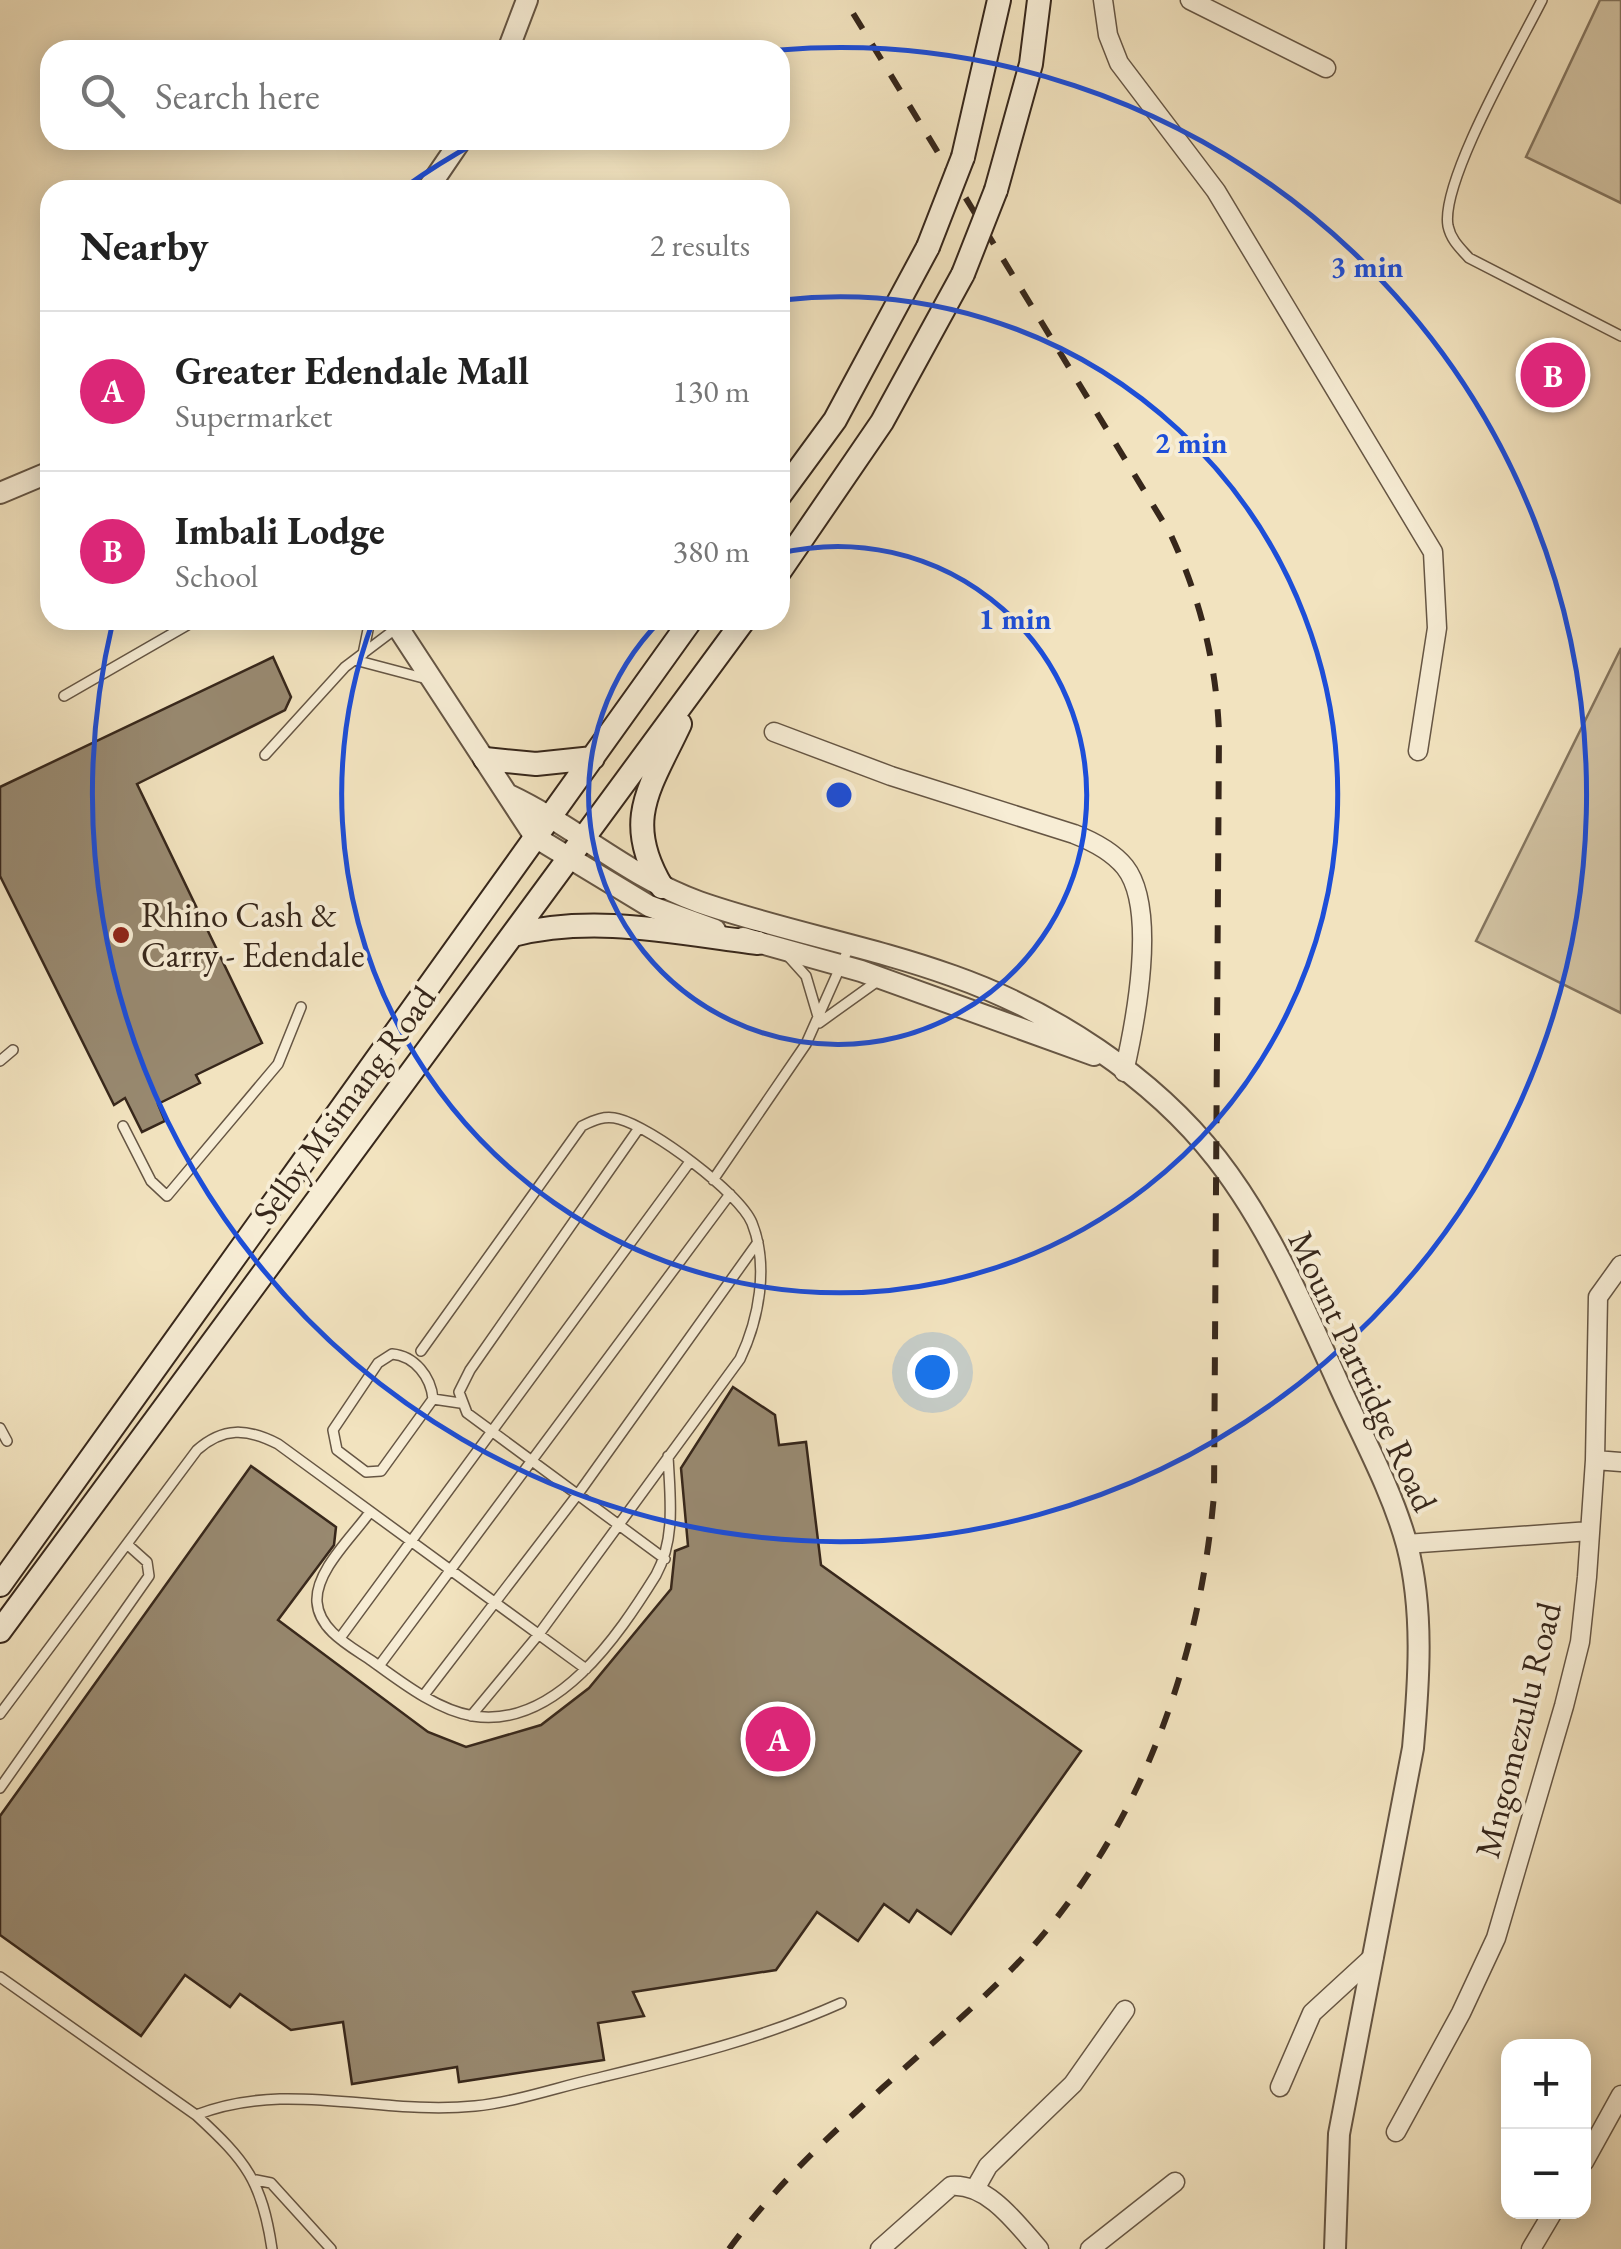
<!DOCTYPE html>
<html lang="en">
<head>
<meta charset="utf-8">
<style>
  :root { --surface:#fff; --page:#f2f2f2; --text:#222; --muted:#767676; --line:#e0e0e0; --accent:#db2777 }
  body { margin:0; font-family:"EB Garamond",serif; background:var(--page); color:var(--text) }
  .controls { position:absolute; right:30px; bottom:30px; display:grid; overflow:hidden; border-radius:20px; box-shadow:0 5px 25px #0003 }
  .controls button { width:90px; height:90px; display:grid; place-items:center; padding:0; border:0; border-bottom:2px solid var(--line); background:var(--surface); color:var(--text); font:50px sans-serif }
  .you { position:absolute; left:932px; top:1372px; width:35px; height:35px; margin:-25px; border:8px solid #fff; border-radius:50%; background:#1a73e8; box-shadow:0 0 0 15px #1a73e833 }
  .badge { display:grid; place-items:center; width:65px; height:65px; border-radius:50%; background:var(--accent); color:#fff; font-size:32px; font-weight:700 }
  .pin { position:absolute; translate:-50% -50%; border:5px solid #fff; box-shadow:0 2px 10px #0006 }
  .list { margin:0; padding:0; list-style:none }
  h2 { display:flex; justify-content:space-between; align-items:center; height:130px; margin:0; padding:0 40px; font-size:42px }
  h2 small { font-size:32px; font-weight:400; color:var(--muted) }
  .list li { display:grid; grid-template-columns:65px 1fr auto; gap:30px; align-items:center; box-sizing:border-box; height:160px; padding:0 40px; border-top:2px solid var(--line) }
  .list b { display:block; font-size:38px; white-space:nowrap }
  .list p { margin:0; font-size:32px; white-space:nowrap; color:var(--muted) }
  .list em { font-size:32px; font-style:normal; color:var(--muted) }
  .icon { flex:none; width:55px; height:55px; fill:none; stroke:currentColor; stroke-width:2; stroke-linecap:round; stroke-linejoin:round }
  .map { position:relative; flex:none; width:1621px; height:2249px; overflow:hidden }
  .search { position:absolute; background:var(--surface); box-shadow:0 5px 25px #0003; left:40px; top:40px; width:750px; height:110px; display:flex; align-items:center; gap:25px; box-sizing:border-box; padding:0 35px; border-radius:30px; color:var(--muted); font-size:38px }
  .panel { position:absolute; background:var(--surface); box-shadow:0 5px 25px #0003; left:40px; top:180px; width:750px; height:450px; border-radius:30px }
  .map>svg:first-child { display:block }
  .pitch { fill:#d2c3a3; stroke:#84755f; stroke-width:2.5 }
  .building { fill:#988970; stroke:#37271b; stroke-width:2.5 }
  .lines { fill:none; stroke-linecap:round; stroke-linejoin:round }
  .service-casing { stroke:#665644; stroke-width:12 }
  .minor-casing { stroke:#665644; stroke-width:21 }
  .tertiary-casing { stroke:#665644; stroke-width:24 }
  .secondary-casing { stroke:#37271b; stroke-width:26 }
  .service { stroke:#f7edd5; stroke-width:9 }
  .minor { stroke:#f7edd5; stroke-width:18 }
  .tertiary { stroke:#f7edd5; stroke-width:20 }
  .secondary { stroke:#f7edd5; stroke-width:22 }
  .rail { stroke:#37271b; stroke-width:6; stroke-dasharray:18 18; stroke-linecap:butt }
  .secondary-bridge-casing { stroke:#37271b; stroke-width:26; stroke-linecap:butt }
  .secondary-bridge { stroke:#f7edd5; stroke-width:22 }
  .ring { fill:none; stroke:#1d4ed8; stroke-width:5 }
  .poi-dot { fill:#8f2418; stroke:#f7edd5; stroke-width:4 }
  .labels { text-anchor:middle; stroke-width:8; stroke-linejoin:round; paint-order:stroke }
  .poi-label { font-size:35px; fill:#37271b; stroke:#f7edd5; text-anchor:start }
  .street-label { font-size:35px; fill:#37271b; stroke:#f7edd5 }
  .centre { fill:#1d4ed8; stroke:#f7edd5; stroke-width:5 }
  .ring-label { font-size:30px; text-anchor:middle; font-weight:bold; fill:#1d4ed8; stroke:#f7edd5; stroke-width:8; stroke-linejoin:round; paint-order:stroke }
</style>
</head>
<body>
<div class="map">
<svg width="1621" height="2249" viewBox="0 0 1621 2249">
  <rect width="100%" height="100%" fill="#f2e3bf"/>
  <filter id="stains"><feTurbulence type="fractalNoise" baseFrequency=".002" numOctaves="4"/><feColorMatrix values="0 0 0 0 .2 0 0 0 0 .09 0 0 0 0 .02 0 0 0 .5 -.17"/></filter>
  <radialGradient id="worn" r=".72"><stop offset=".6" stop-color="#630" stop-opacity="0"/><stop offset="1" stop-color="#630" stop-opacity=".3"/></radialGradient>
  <!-- pitch -->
  <path class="pitch" d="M1600,0H1621V203L1526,157Z
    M1621,648V1013L1476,941Z"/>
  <!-- building -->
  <path class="building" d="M273,657L291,697L285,710L137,784L262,1043L196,1075L200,1083L158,1104L165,1121L142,1132L125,1098L114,1105L0,876V787Z
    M733,1387L775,1415L779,1445L806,1442L821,1565L1081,1751L951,1934L917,1910L909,1922L884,1904L858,1941L817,1912L776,1970L633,1992L644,2016L598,2023L604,2060L459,2082L457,2067L352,2084L343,2022L291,2030L240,1994L230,2007L185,1975L141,2036L0,1935V1816L251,1466L336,1527L334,1545L278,1620L428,1732L466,1747L541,1725L589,1688L671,1589L675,1551L688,1546L681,1468Z"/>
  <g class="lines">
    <defs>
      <path id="service" d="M1542,0C1519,46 1440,182 1448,226C1451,240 1460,248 1469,258L1621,336
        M363,654L370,620
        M355,660L427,679
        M64,696L196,620
        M265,755L345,667L398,627
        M788,956L806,976L819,1020
        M819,1023L879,980
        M0,1061L13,1050
        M123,1126L151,1181L167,1196L278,1064L301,1007
        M639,1128L470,1370L459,1392L467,1413L665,1559
        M713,1180L806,1044L850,945
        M421,1351L582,1126C594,1120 605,1115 619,1119C651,1127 740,1193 752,1223C769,1266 759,1319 740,1359L539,1634L471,1716
        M392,1354C415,1356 431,1377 433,1399L381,1471L366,1472L337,1450L333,1430L378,1363Z
        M433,1399L460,1403
        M0,1428L7,1441
        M370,1512C353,1536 315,1571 317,1602C319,1631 352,1647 372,1661C401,1682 437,1710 473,1716C556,1729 618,1636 656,1575C676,1538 670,1497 668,1456
        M340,1638L689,1163
        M379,1666L730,1194
        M424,1695L578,1494L758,1242
        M0,1714L197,1450C223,1427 247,1428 278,1444L586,1669
        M0,1788L149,1576L147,1562L128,1545
        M0,1977L196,2115C288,2079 380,2116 475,2106C515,2102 555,2088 594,2079C681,2058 758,2040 841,2003
        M196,2115C246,2161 262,2181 272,2249
        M256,2180L271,2183L331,2249"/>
      <path id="minor" d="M1103,0L1108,35L1119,63L1216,191L1433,552L1437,628L1418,751
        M1190,0L1326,68
        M774,732L891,776L1074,834C1092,841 1112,851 1125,867C1158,909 1135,1024 1124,1072
        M1595,1460L1621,1462
        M1406,1544L1590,1531
        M1280,2087L1312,2013L1374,1956
        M1396,2132L1461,2013L1496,1938L1564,1706L1580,1642L1587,1577L1595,1460L1598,1297L1621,1265
        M1584,2162L1621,2095
        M975,2189L988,2166L1073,2084L1125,2010
        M880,2249L951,2186C988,2183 1017,2224 1039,2249
        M1090,2249L1175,2182
        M1531,2249L1553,2212"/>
      <path id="tertiary" d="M508,50L527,0
        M427,190L461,140
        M0,493L50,472
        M393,620L535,837L649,906L715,930
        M509,795C575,826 629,877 699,902C782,931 870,946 953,976C1052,1011 1152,1076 1217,1159C1269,1226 1304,1307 1339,1385C1362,1436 1392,1490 1407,1545C1424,1610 1419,1681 1413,1748L1339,2134L1335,2249
        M743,938L861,971L1094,1055"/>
      <path id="secondary" d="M963,157L999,0
        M996,190L1031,64L1039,0
        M780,495L835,420L928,247
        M780,571L882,422L963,274
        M485,759L536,764L593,758
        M662,887C622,820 650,788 680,724
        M513,935C594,914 677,933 758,943
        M0,1585L691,620
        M0,1631L744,620"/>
    </defs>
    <!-- service casing -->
    <use href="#service" class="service-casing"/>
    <!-- minor casing -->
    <use href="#minor" class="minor-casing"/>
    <!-- tertiary casing -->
    <use href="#tertiary" class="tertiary-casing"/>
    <!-- secondary casing -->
    <use href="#secondary" class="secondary-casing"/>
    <!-- service -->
    <use href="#service" class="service"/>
    <!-- minor -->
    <use href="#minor" class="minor"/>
    <!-- tertiary -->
    <use href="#tertiary" class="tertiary"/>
    <!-- secondary -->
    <use href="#secondary" class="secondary"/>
    <!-- rail -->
    <path class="rail" d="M729,2249C803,2147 908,2070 998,1983C1131,1854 1198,1677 1214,1495L1219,732C1216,661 1200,598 1170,533L845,0"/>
    <defs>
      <path id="secondary-bridge" d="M928,247L963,157
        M963,274L996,190"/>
    </defs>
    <!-- secondary-bridge casing -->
    <use href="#secondary-bridge" class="secondary-bridge-casing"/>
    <!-- secondary-bridge -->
    <use href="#secondary-bridge" class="secondary-bridge"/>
  </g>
  <!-- distance rings -->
  <g class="ring">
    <path d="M781 553A249 249 0 1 1 661 620"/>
    <path d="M783 300A498 498 0 1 1 373 621"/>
    <path d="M405 187A747 747 0 0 1 477 142M780 50A747 747 0 1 1 113 621"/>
  </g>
  <!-- markers -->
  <circle class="poi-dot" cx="121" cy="935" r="10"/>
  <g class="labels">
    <!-- poi labels -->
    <g class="poi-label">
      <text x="141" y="927">Rhino Cash &amp;<tspan x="141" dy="40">Carry - Edendale</tspan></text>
    </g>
    <!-- street labels -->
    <g class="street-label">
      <text transform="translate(344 1105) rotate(-54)" y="12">Selby Msimang Road</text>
      <text transform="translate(1363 1371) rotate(65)" y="12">Mount Partridge Road</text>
      <text transform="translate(1518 1730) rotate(-76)" y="12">Mngomezulu Road</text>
    </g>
  </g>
  <circle cx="839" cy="795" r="15" class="centre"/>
  <g class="ring-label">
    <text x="1367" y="277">3 min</text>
    <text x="1191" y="453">2 min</text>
    <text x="1015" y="629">1 min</text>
  </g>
  <rect width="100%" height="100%" filter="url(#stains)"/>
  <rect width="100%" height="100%" fill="url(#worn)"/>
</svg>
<div class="controls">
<button>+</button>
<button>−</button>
</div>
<div class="you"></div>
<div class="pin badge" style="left:778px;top:1739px">A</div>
<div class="pin badge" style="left:1553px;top:375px">B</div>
<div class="search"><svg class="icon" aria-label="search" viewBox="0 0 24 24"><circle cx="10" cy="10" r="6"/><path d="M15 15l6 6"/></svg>Search here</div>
<section class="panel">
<h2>Nearby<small>2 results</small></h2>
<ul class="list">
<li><span class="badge">A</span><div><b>Greater Edendale Mall</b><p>Supermarket</p></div><em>130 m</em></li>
<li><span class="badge">B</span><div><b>Imbali Lodge</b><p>School</p></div><em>380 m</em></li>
</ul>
</section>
</div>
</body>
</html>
